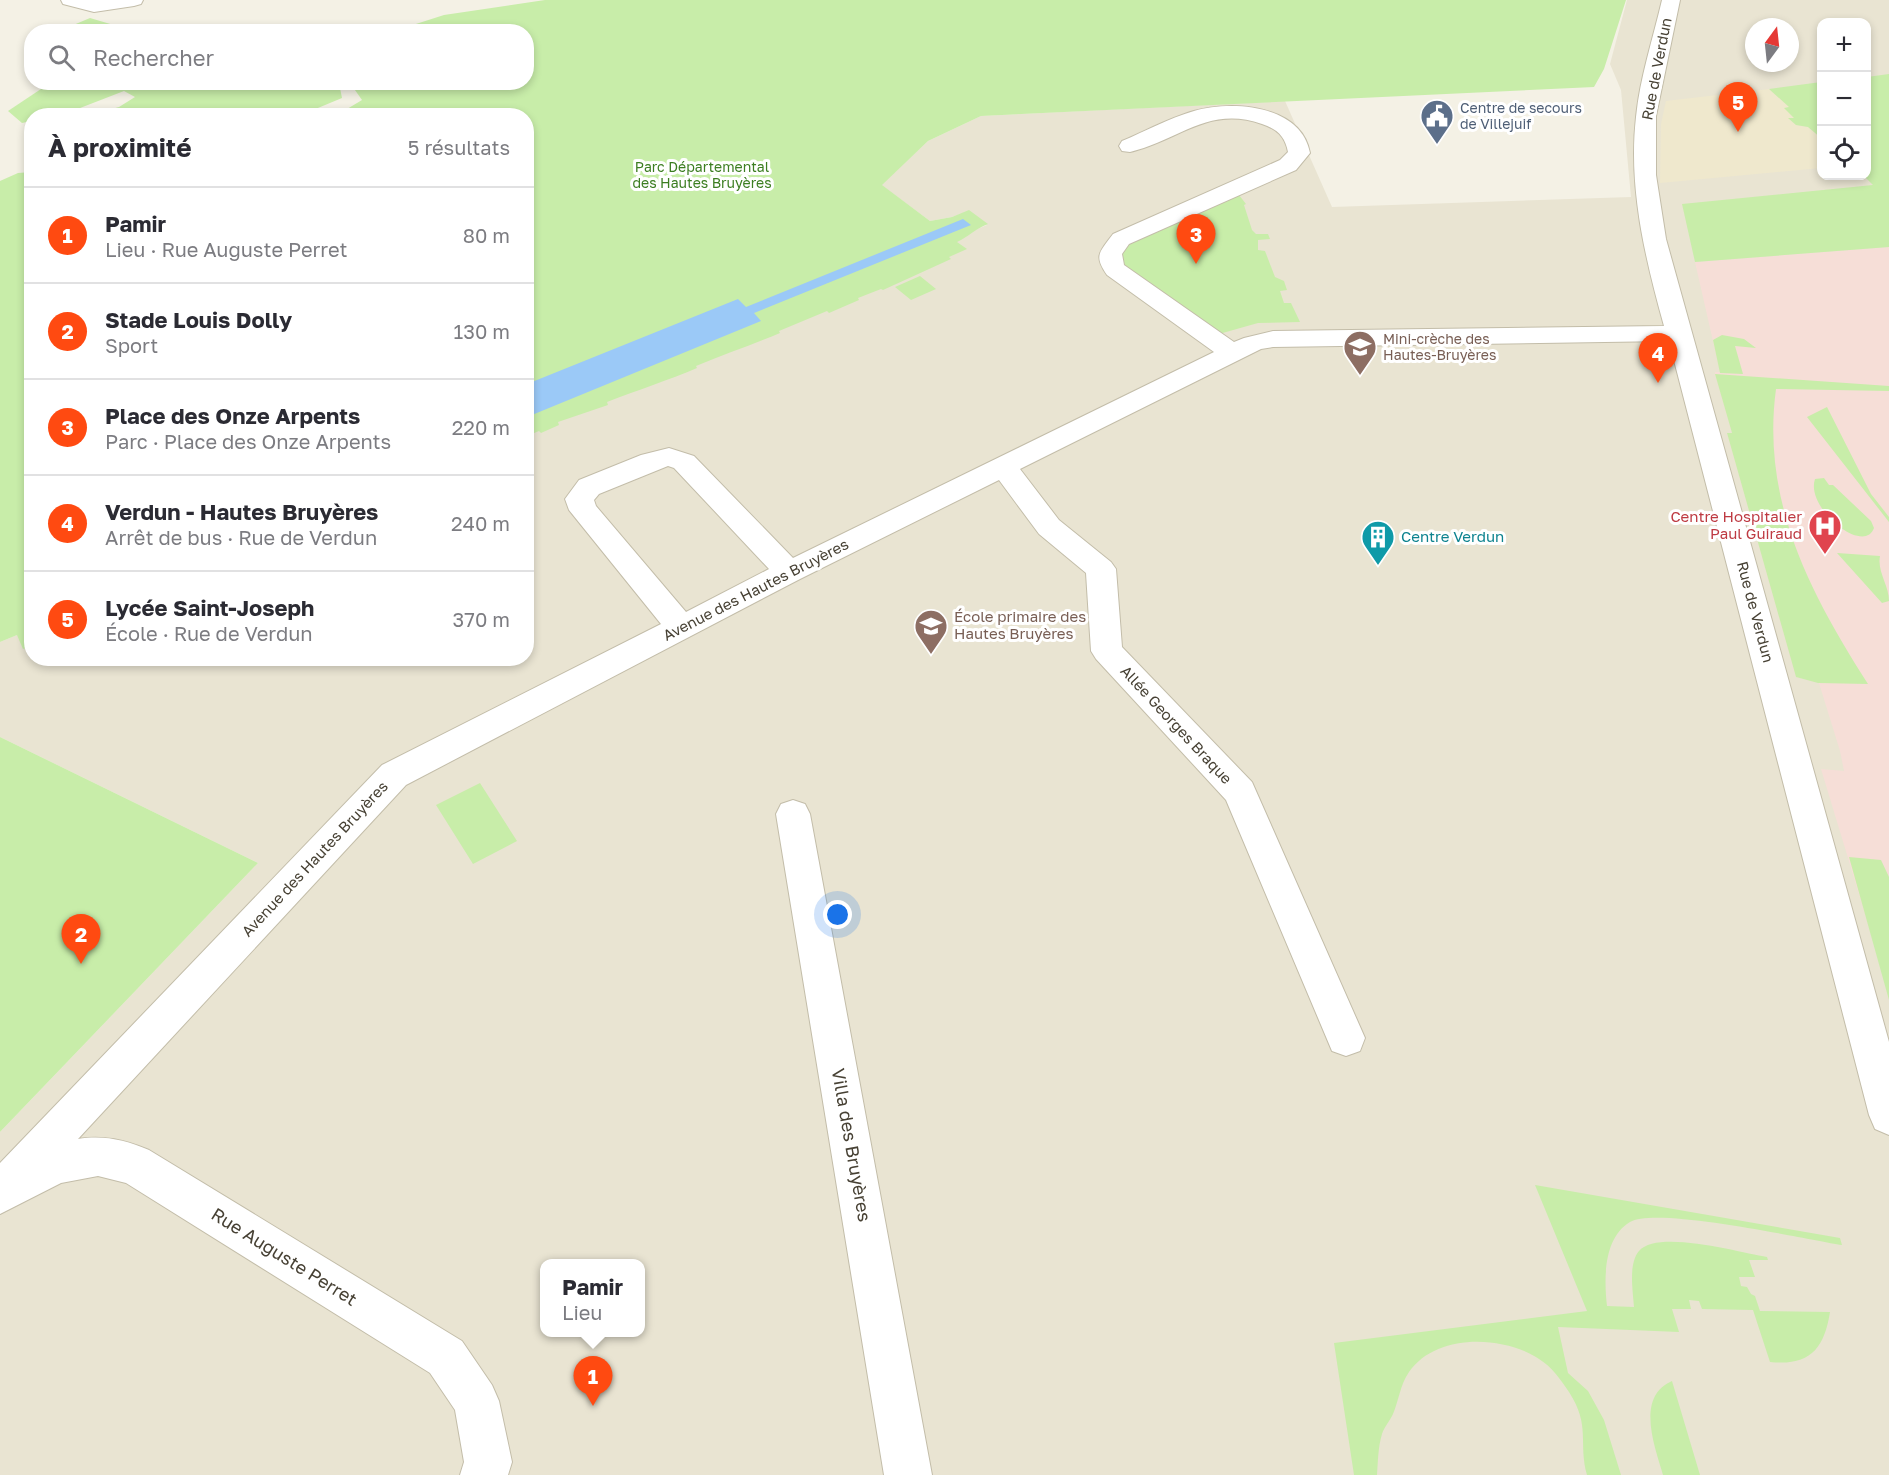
<!DOCTYPE html>
<html lang="fr">
<head>
<meta charset="utf-8">
<style>
  :root { --surface:#fff; --page:#f2f2f3; --text:#2b2b33; --muted:#7c7c81; --line:#e1e1e2; --accent:#ff4a11 }
  body { margin:0; font-family:"Golos Text",sans-serif; background:var(--page); color:var(--text) }
  .controls { position:absolute; right:18px; top:18px; display:grid; overflow:hidden; border-radius:12px; box-shadow:0 3px 9px #0003 }
  .controls button { width:54px; height:54px; display:grid; place-items:center; padding:0; border:0; border-bottom:2px solid var(--line); background:var(--surface); color:var(--text); font:30px sans-serif }
  .compass { position:absolute; left:1745px; top:18px; width:54px; height:54px; border-radius:50%; background:var(--surface); box-shadow:0 3px 9px #0003; rotate:15deg }
  .you { position:absolute; left:838px; top:915px; width:21px; height:21px; margin:-15px; border:4px solid #fff; border-radius:50%; background:#1a73e8; box-shadow:0 0 0 9px #1a73e833 }
  .badge { display:grid; place-items:center; width:39px; height:39px; border-radius:50%; background:var(--accent); color:#fff; font-size:20px; font-weight:700 }
  .pin { position:absolute; translate:-50% -50px; filter:drop-shadow(0 2px 3px #0008) }
  .pin::after { content:''; position:absolute; top:32px; width:21px; height:18px; background:inherit; clip-path:polygon(0 0,100% 0,50% 100%) }
  .popup { position:absolute; left:540px; top:1259px; width:105px; height:78px; box-sizing:border-box; display:grid; place-content:center; border-radius:12px; background:var(--surface); filter:drop-shadow(0 2px 4px #0005); font-size:20px; white-space:nowrap; color:var(--muted) }
  .popup b { font-size:22px; color:var(--text) }
  .popup::after { content:''; position:absolute; left:50%; top:100%; margin-left:-12px; border:12px solid transparent; border-top-color:var(--surface) }
  .list { margin:0; padding:0; list-style:none }
  h2 { display:flex; justify-content:space-between; align-items:center; height:78px; margin:0; padding:0 24px; font-size:26px }
  h2 small { font-size:20px; font-weight:400; color:var(--muted) }
  .list li { display:grid; grid-template-columns:39px 1fr auto; gap:18px; align-items:center; box-sizing:border-box; height:96px; padding:0 24px; border-top:2px solid var(--line) }
  .list b { display:block; font-size:22px; white-space:nowrap }
  .list p { margin:0; font-size:20px; white-space:nowrap; color:var(--muted) }
  .list em { font-size:20px; font-style:normal; color:var(--muted) }
  .icon { flex:none; width:33px; height:33px; fill:none; stroke:currentColor; stroke-width:2; stroke-linecap:round; stroke-linejoin:round }
  .map { position:relative; flex:none; width:1889px; height:1475px; overflow:hidden }
  .search { position:absolute; background:var(--surface); box-shadow:0 3px 9px #0003; left:24px; top:24px; width:510px; height:66px; display:flex; align-items:center; gap:15px; box-sizing:border-box; padding:0 21px; border-radius:24px; color:var(--muted); font-size:22px }
  .panel { position:absolute; background:var(--surface); box-shadow:0 3px 9px #0003; left:24px; top:108px; width:510px; height:558px; border-radius:24px }
  .map>svg:first-child { display:block }
  .residential { fill:#e9e4d2; fill-rule:evenodd }
  .education { fill:#efe8cd }
  .medical { fill:#f6ded7 }
  .green { fill:#c8eda9 }
  .water { fill:#9bc9f7 }
  .lines { fill:none; stroke-linecap:round; stroke-linejoin:round }
  .minor-casing { stroke:#c3bda9; stroke-width:2 }
  .minor { fill:#fff; fill-rule:evenodd }
  .labels { text-anchor:middle; stroke-width:6; stroke-linejoin:round; paint-order:stroke }
  .far-service-label { font-size:14px; fill:#4e5e75; stroke:#fff; text-anchor:start }
  .far-park-label { font-size:14px; fill:#3c7e21; stroke:#fff }
  .far-education-label { font-size:14px; fill:#785e54; stroke:#fff; text-anchor:start }
  .street-label { font-size:15px; fill:#474134; stroke:#fff }
  .health-label { font-size:15px; fill:#be3a42; stroke:#fff; text-anchor:end }
  .culture-label { font-size:15px; fill:#0d838f; stroke:#fff; text-anchor:start }
  .education-label { font-size:15px; fill:#785e54; stroke:#fff; text-anchor:start }
  .near-street-label { font-size:18px; fill:#474134; stroke:#fff }
</style>
</head>
<body>
<div class="map">
<svg width="1889" height="1475" viewBox="0 0 1889 1475">
  <rect width="100%" height="100%" fill="#f4f1e5"/>
  <!-- residential -->
  <path class="residential" d="M1627,0H1889V1475H0V1132L258,863L0,737V642L31,629L32,658H526L527,419L987,225L969,211L952,217L930,221L881,185L928,141L981,116L1285,101L1332,207L1631,197L1621,90L1610,64ZM1822,22H1866V176H1822ZM1754,27H1790V63H1754ZM545,1264H641V1332H545Z"/>
  <!-- education -->
  <path class="education" d="M1769,89L1790,107L1795,118L1789,119L1796,125L1808,127L1821,138V168L1660,183L1661,124L1666,101Z"/>
  <!-- medical -->
  <path class="medical" d="M1889,247V993L1821,769L1844,771L1840,751L1819,683L1796,677L1727,433H1732L1715,374V372H1720L1695,262Z"/>
  <!-- green -->
  <path class="green" d="M545,0H1626L1604,69L1594,87L981,116L928,141L882,185L930,221L952,217L969,210L988,224C975,229 968,237 957,242L967,249L949,257L951,259L883,290L881,289L858,298L859,300L829,313L827,311L779,331L780,333C754,344 725,354 696,366L697,368C669,380 638,390 607,402L608,405L558,422L559,425L541,433L539,431L527,436L526,116H330L342,112L362,100L350,83L526,82V32L394,31L444,15Z
    M90,18L134,31H82L71,26Z
    M1889,74V247L1695,262L1682,204L1873,185L1864,176H1866L1867,77Z
    M1821,82H1822L1821,138L1808,127L1796,125L1788,118H1794L1784,108L1789,107L1769,89Z
    M50,83H339L342,98L301,115H90L119,107L135,97L124,91L62,115L32,116L31,121L22,123L8,111Z
    M31,172L32,645L23,649L17,635L0,642V181L18,173Z
    M1239,195L1246,204L1244,205L1252,230L1256,234H1268L1270,239L1258,240V250L1265,251L1275,277L1284,281L1287,290L1280,291L1284,303H1291L1300,322L1258,323L1219,334L1123,266C1119,258 1120,251 1126,244Z
    M920,276L936,289L911,300L895,287Z
    M1722,335L1744,339L1756,348L1735,346L1743,374L1720,373L1713,340Z
    M1715,374L1889,386V391L1776,389C1761,501 1810,593 1868,684L1818,683L1796,677L1727,433H1732Z
    M1827,407L1871,494L1889,517V522L1807,417Z
    M1824,478L1829,485H1833L1871,521L1874,528C1864,556 1805,508 1815,479Z
    M1837,553L1880,556C1877,572 1889,585 1889,601L1882,603Z
    M0,737L258,863L0,1132Z
    M480,783L517,841L473,864L436,805Z
    M1849,857L1881,860L1889,877V1000Z
    M1535,1185L1840,1238L1842,1245C1804,1239 1657,1206 1630,1222C1603,1238 1604,1280 1607,1306L1634,1307C1633,1291 1628,1264 1639,1251C1658,1229 1741,1253 1767,1257L1768,1260H1749L1755,1277H1739L1741,1286L1747,1287L1751,1294L1755,1296L1760,1311L1830,1312C1824,1350 1809,1366 1770,1362L1753,1310L1702,1309L1699,1301L1689,1300L1691,1309H1672L1679,1332L1558,1327L1568,1373L1588,1391L1604,1420L1621,1475H1587C1578,1443 1591,1426 1569,1392C1561,1380 1552,1367 1539,1359C1503,1335 1436,1333 1409,1372C1400,1385 1399,1400 1393,1414C1390,1421 1384,1427 1382,1434C1378,1447 1378,1462 1377,1475H1354L1334,1343L1587,1311Z
    M1672,1381L1700,1475H1663C1655,1447 1635,1397 1672,1381Z"/>
  <!-- water -->
  <path class="water" d="M963,219L971,225L754,313L761,321L527,417V384L738,299L746,307Z"/>
  <g class="lines">
    <defs>
      <path id="minor" d="M61,0H143L141,4L134,6L94,12L63,4Z
        M1662,0H1680L1656,116V175L1666,239L1889,1042V1135L1875,1129L1869,1115L1669,341L1273,347L1261,349L1020,469L1059,520L1111,562L1116,569L1122,647L1252,782L1365,1038L1360,1051L1346,1056L1332,1051L1226,800L1096,659L1091,651L1086,573L1039,534L999,480L800,579L406,785L78,1139C104,1135 125,1140 149,1150L462,1341L492,1385L499,1401L512,1462L508,1475H460L464,1462L455,1410L430,1373L126,1183L98,1176L61,1183L0,1214V1163L382,765L661,624L569,510L565,499L579,480L641,455L669,448L694,456L793,558L1214,352L1107,275C1093,255 1100,252 1113,234L1280,160L1288,152C1285,136 1277,129 1262,124C1208,105 1178,141 1130,152L1122,151L1119,146L1122,141C1146,131 1169,118 1194,111C1233,100 1301,105 1310,153L1296,170L1129,244L1122,254L1124,265L1234,342L1244,338L1273,331L1664,326C1645,258 1628,187 1636,117C1640,77 1653,39 1662,0ZM668,466L674,468L769,569L686,612L596,506L594,500L599,494Z
        M793,800L805,804L810,814L932,1475H884L776,814L781,804Z"/>
    </defs>
    <!-- minor casing -->
    <use href="#minor" class="minor-casing"/>
    <!-- minor -->
    <use href="#minor" class="minor"/>
  </g>
  <!-- icons -->
  <defs>
    <symbol id="civic-pin" viewBox="-11 -11 22 30"><path d="M0 17L-7.5 6A9.5 9.5 0 1 1 7.5 6Z" fill="#5c6f8a" stroke="#fff"/><path d="M-.6-6.5H3V-4.5H.6V-3L4-1V1h2V6H-6V1h2V-1L-.6-3ZM-1.2 2.5V6h2.4V2.5Z" fill="#fff"/></symbol>
    <symbol id="school-pin" viewBox="-11 -11 22 30"><path d="M0 17L-7.5 6A9.5 9.5 0 1 1 7.5 6Z" fill="#8d6e63" stroke="#fff"/><path d="M0-5L7-2L0 1L-7-2ZM-4 1L0 2.5L4 1V4Q0 6-4 4Z" fill="#fff"/></symbol>
    <symbol id="hospital-pin" viewBox="-11 -11 22 30"><path d="M0 17L-7.5 6A9.5 9.5 0 1 1 7.5 6Z" fill="#e0444e" stroke="#fff"/><path d="M-5-5h3v3.5h4V-5h3V5h-3V1.5h-4V5h-3Z" fill="#fff"/></symbol>
    <symbol id="building-pin" viewBox="-11 -11 22 30"><path d="M0 17L-7.5 6A9.5 9.5 0 1 1 7.5 6Z" fill="#0f9aa8" stroke="#fff"/><path d="M-4-6H4V6H1V3H-1V6H-4ZM-2.5-4.3h1.7v1.8h-1.7ZM.8-4.3h1.7v1.8H.8ZM-2.5-1h1.7V.8h-1.7ZM.8-1h1.7V.8H.8Z" fill="#fff"/></symbol>
  </defs>
  <g fill-rule="evenodd">
    <use href="#civic-pin" x="1418" y="97" width="38" height="52"/>
    <use href="#school-pin" x="1341" y="328" width="38" height="52"/>
    <use href="#hospital-pin" x="1806" y="507" width="38" height="52"/>
    <use href="#building-pin" x="1359" y="518" width="38" height="52"/>
    <use href="#school-pin" x="912" y="607" width="38" height="52"/>
  </g>
  <g class="labels">
    <!-- far-service labels -->
    <g class="far-service-label">
      <text x="1460" y="113">Centre de secours<tspan x="1460" dy="16">de Villejuif</tspan></text>
    </g>
    <!-- far-park labels -->
    <g class="far-park-label">
      <text x="702" y="172">Parc Départemental<tspan x="702" dy="16">des Hautes Bruyères</tspan></text>
    </g>
    <!-- far-education labels -->
    <g class="far-education-label">
      <text x="1383" y="344">Mini-crèche des<tspan x="1383" dy="16">Hautes-Bruyères</tspan></text>
    </g>
    <!-- street labels -->
    <g class="street-label">
      <text transform="translate(1657 69) rotate(-79)" y="5">Rue de Verdun</text>
      <text transform="translate(756 590) rotate(-27)" y="5">Avenue des Hautes Bruyères</text>
      <text transform="translate(1755 612) rotate(75)" y="5">Rue de Verdun</text>
      <text transform="translate(1176 725) rotate(47)" y="5">Allée Georges Braque</text>
      <text transform="translate(315 859) rotate(-47)" y="5">Avenue des Hautes Bruyères</text>
    </g>
    <!-- health labels -->
    <g class="health-label">
      <text x="1802" y="522">Centre Hospitalier<tspan x="1802" dy="17">Paul Guiraud</tspan></text>
    </g>
    <!-- culture labels -->
    <g class="culture-label">
      <text x="1401" y="542">Centre Verdun</text>
    </g>
    <!-- education labels -->
    <g class="education-label">
      <text x="954" y="622">École primaire des<tspan x="954" dy="17">Hautes Bruyères</tspan></text>
    </g>
    <!-- near-street labels -->
    <g class="near-street-label">
      <text transform="translate(851 1145) rotate(80)" y="6">Villa des Bruyères</text>
      <text transform="translate(284 1257) rotate(32)" y="6">Rue Auguste Perret</text>
    </g>
  </g>
</svg>
<div class="controls">
<button>+</button>
<button>−</button>
<button><svg class="icon" aria-label="locate" viewBox="0 0 24 24"><circle cx="12" cy="12" r="6"/><path d="M12 2v4M12 18v4M2 12h4M18 12h4"/></svg></button>
</div>
<svg class="compass" viewBox="-18 -18 36 36"><path d="M0-13l5 13h-10z" fill="#e53935"/><path d="M0 13l5-13h-10z" fill="#7c7c81"/></svg>
<div class="you"></div>
<div class="pin badge" style="left:593px;top:1406px">1</div>
<div class="popup"><b>Pamir</b>Lieu</div>
<div class="pin badge" style="left:81px;top:964px">2</div>
<div class="pin badge" style="left:1196px;top:264px">3</div>
<div class="pin badge" style="left:1658px;top:383px">4</div>
<div class="pin badge" style="left:1738px;top:132px">5</div>
<div class="search"><svg class="icon" aria-label="search" viewBox="0 0 24 24"><circle cx="10" cy="10" r="6"/><path d="M15 15l6 6"/></svg>Rechercher</div>
<section class="panel">
<h2>À proximité<small>5 résultats</small></h2>
<ul class="list">
<li><span class="badge">1</span><div><b>Pamir</b><p>Lieu · Rue Auguste Perret</p></div><em>80 m</em></li>
<li><span class="badge">2</span><div><b>Stade Louis Dolly</b><p>Sport</p></div><em>130 m</em></li>
<li><span class="badge">3</span><div><b>Place des Onze Arpents</b><p>Parc · Place des Onze Arpents</p></div><em>220 m</em></li>
<li><span class="badge">4</span><div><b>Verdun - Hautes Bruyères</b><p>Arrêt de bus · Rue de Verdun</p></div><em>240 m</em></li>
<li><span class="badge">5</span><div><b>Lycée Saint-Joseph</b><p>École · Rue de Verdun</p></div><em>370 m</em></li>
</ul>
</section>
</div>
</body>
</html>
